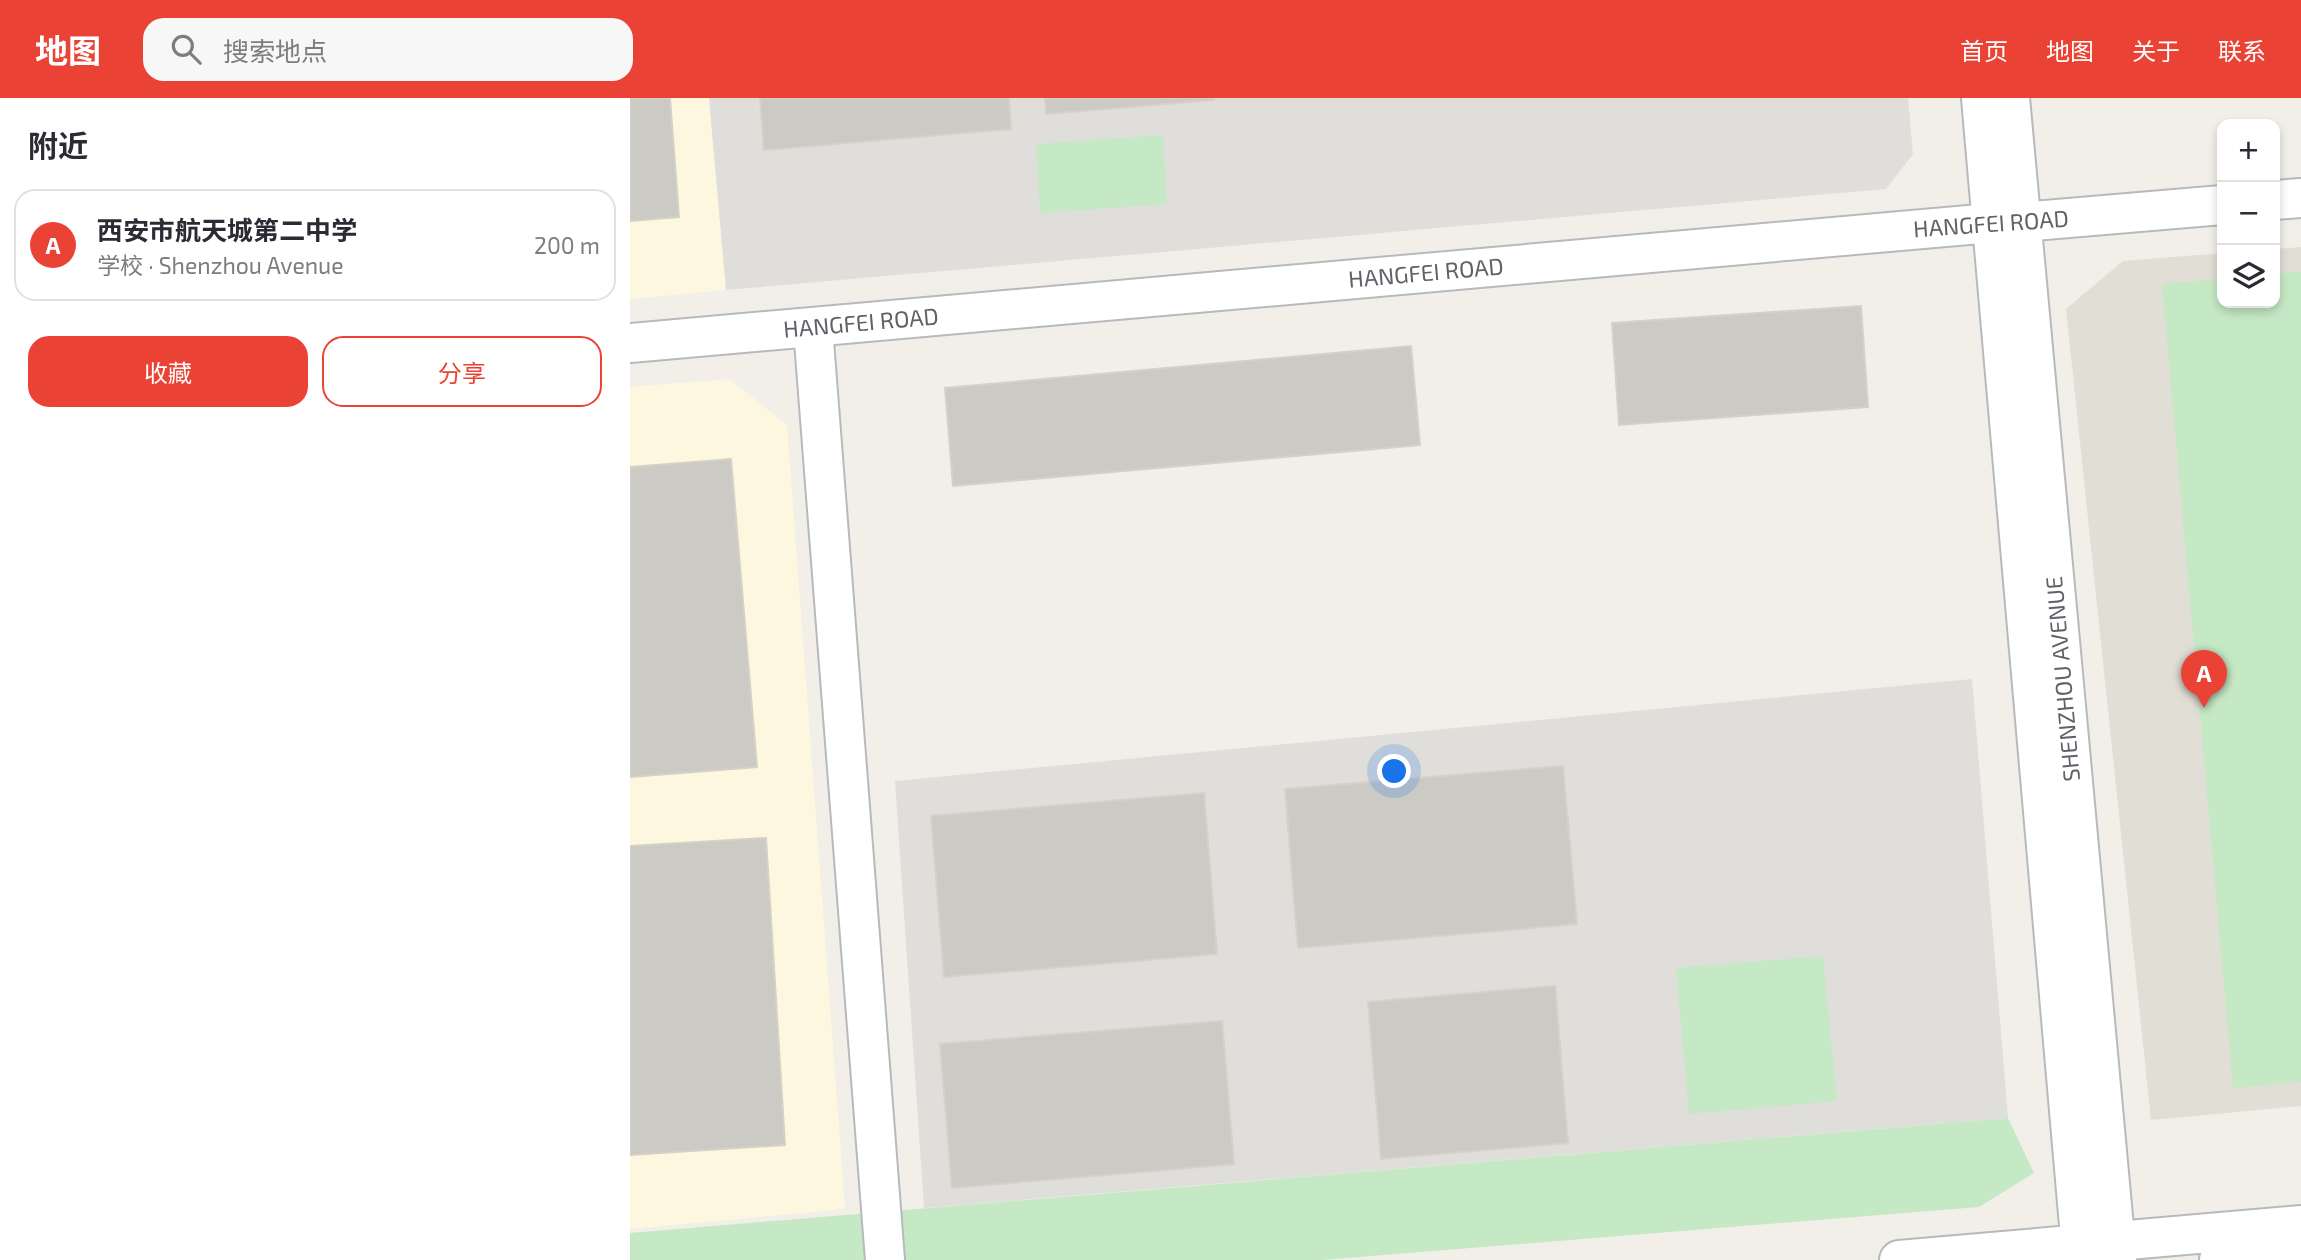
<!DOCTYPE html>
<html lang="zh">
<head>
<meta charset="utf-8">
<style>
  :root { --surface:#fff; --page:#f7f7f7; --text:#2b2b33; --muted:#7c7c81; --line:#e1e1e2; --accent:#ea4335 }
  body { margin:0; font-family:"Exo 2","Noto Sans SC",sans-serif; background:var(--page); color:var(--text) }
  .controls { position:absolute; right:21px; top:21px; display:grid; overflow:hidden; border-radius:14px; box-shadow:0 4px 10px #0003 }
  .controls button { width:63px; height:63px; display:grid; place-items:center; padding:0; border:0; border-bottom:2px solid var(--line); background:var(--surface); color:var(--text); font:35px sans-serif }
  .you { position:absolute; left:765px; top:674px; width:24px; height:24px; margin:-18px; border:5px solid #fff; border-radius:50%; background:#1a73e8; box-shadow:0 0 0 10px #1a73e833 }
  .badge { display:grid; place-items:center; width:46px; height:46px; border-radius:50%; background:var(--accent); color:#fff; font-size:23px; font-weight:700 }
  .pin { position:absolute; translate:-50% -58px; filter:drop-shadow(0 2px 4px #0008) }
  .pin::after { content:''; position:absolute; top:37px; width:24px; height:21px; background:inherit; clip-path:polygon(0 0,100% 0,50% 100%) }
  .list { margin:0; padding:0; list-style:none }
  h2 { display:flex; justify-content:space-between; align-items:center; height:91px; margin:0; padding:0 28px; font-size:30px }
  h2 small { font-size:23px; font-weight:400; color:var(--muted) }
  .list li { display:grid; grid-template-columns:46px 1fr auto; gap:21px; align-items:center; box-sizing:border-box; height:112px; margin:0 14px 14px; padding:0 14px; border:2px solid var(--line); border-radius:21px }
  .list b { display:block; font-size:26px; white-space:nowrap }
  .list p { margin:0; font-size:23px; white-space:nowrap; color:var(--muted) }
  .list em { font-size:23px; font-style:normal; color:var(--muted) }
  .actions { display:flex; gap:14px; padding:21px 28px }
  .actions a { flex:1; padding:16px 0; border:2px solid var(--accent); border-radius:21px; text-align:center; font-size:24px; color:var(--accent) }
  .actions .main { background:var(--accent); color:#fff }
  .icon { flex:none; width:38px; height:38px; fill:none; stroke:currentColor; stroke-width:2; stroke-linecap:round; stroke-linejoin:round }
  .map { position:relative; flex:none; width:1671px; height:1162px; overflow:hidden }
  header { display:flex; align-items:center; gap:42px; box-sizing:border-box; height:98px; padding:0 35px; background:var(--accent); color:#fff }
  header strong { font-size:33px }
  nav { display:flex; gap:38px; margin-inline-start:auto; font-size:24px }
  .search { width:490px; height:63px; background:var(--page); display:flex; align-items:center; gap:18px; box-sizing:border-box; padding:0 24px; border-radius:21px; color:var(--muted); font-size:26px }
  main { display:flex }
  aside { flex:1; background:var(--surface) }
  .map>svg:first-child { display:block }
  .commercial { fill:#fef7e0 }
  .industrial { fill:#e0deda }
  .education { fill:#e1ded6 }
  .green { fill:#c5e8c5 }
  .building { fill:#cccac5; stroke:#d6d1c6; stroke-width:2 }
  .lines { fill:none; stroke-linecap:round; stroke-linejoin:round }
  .secondary-casing { stroke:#b6babf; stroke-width:42 }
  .secondary { stroke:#fff; stroke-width:38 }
  .labels { text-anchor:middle; stroke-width:5; stroke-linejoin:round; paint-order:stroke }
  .street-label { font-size:23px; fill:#5f6368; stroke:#fff }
</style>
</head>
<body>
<header>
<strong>地图</strong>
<div class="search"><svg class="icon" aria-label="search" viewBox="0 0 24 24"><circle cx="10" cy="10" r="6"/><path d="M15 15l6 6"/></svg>搜索地点</div>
<nav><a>首页</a><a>地图</a><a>关于</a><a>联系</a></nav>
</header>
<main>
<aside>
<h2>附近<small></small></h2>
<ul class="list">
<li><span class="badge">A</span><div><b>西安市航天城第二中学</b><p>学校 · Shenzhou Avenue</p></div><em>200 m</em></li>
</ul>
<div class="actions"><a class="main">收藏</a><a>分享</a></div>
</aside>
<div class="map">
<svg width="1671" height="1162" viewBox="0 0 1671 1162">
  <rect width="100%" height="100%" fill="#f1efe8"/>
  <!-- commercial -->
  <path class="commercial" d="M0,0H79L96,192L0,201Z
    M99,281L157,327L215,1111L0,1131V289Z"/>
  <!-- industrial -->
  <path class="industrial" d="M79,0H1278L1283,56L1256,91L96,192Z
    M1342,581L1378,1020L294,1110L265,683Z"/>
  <!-- education -->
  <path class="education" d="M1671,149V1008L1521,1022L1436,211L1493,163L1592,155V205H1645V151Z"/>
  <!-- green -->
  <path class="green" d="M533,37L537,106L410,115L406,46Z
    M1671,173V984L1603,990L1532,186L1592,181V205H1645V176Z
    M1193,858L1207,1003L1059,1016L1046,870Z
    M1378,1020L1404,1075L1349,1109L692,1162H0V1135Z"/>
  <!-- building -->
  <path class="building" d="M0,0H40L49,119L0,123Z
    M130,0H379L381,31L134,52Z
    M415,0H583L584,2L416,16Z
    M1231,208L1238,309L989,327L982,225Z
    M781,248L790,347L323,388L315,290Z
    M101,361L127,669L0,679V369Z
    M933,668L947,826L668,850L655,691Z
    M574,695L587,856L314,879L301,718Z
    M136,740L155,1047L0,1057V748Z
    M925,888L938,1045L751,1061L738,904Z
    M592,923L604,1066L322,1090L310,946Z"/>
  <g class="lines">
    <defs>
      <path id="secondary" d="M1351,0L1452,1162
        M1380,0L1487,1162
        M1645,102L1671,100
        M183,230L255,1162
        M0,245L1361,125L1391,124L1592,107
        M1269,1162L1671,1127
        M1589,1162L1671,1155"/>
    </defs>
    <!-- secondary casing -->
    <use href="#secondary" class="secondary-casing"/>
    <!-- secondary -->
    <use href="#secondary" class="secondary"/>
  </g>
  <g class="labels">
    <!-- street labels -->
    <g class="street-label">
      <text transform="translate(1361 126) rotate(-4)" y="8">HANGFEI ROAD</text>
      <text transform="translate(796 175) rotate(-5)" y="8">HANGFEI ROAD</text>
      <text transform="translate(231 225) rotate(-5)" y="8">HANGFEI ROAD</text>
      <text transform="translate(1433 581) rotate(-95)" y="8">SHENZHOU AVENUE</text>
    </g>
  </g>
</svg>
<div class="controls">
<button>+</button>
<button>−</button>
<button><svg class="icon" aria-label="layers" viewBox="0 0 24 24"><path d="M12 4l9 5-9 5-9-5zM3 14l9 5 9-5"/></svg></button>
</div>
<div class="you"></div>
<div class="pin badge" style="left:1574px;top:610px">A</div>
</div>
</main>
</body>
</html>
